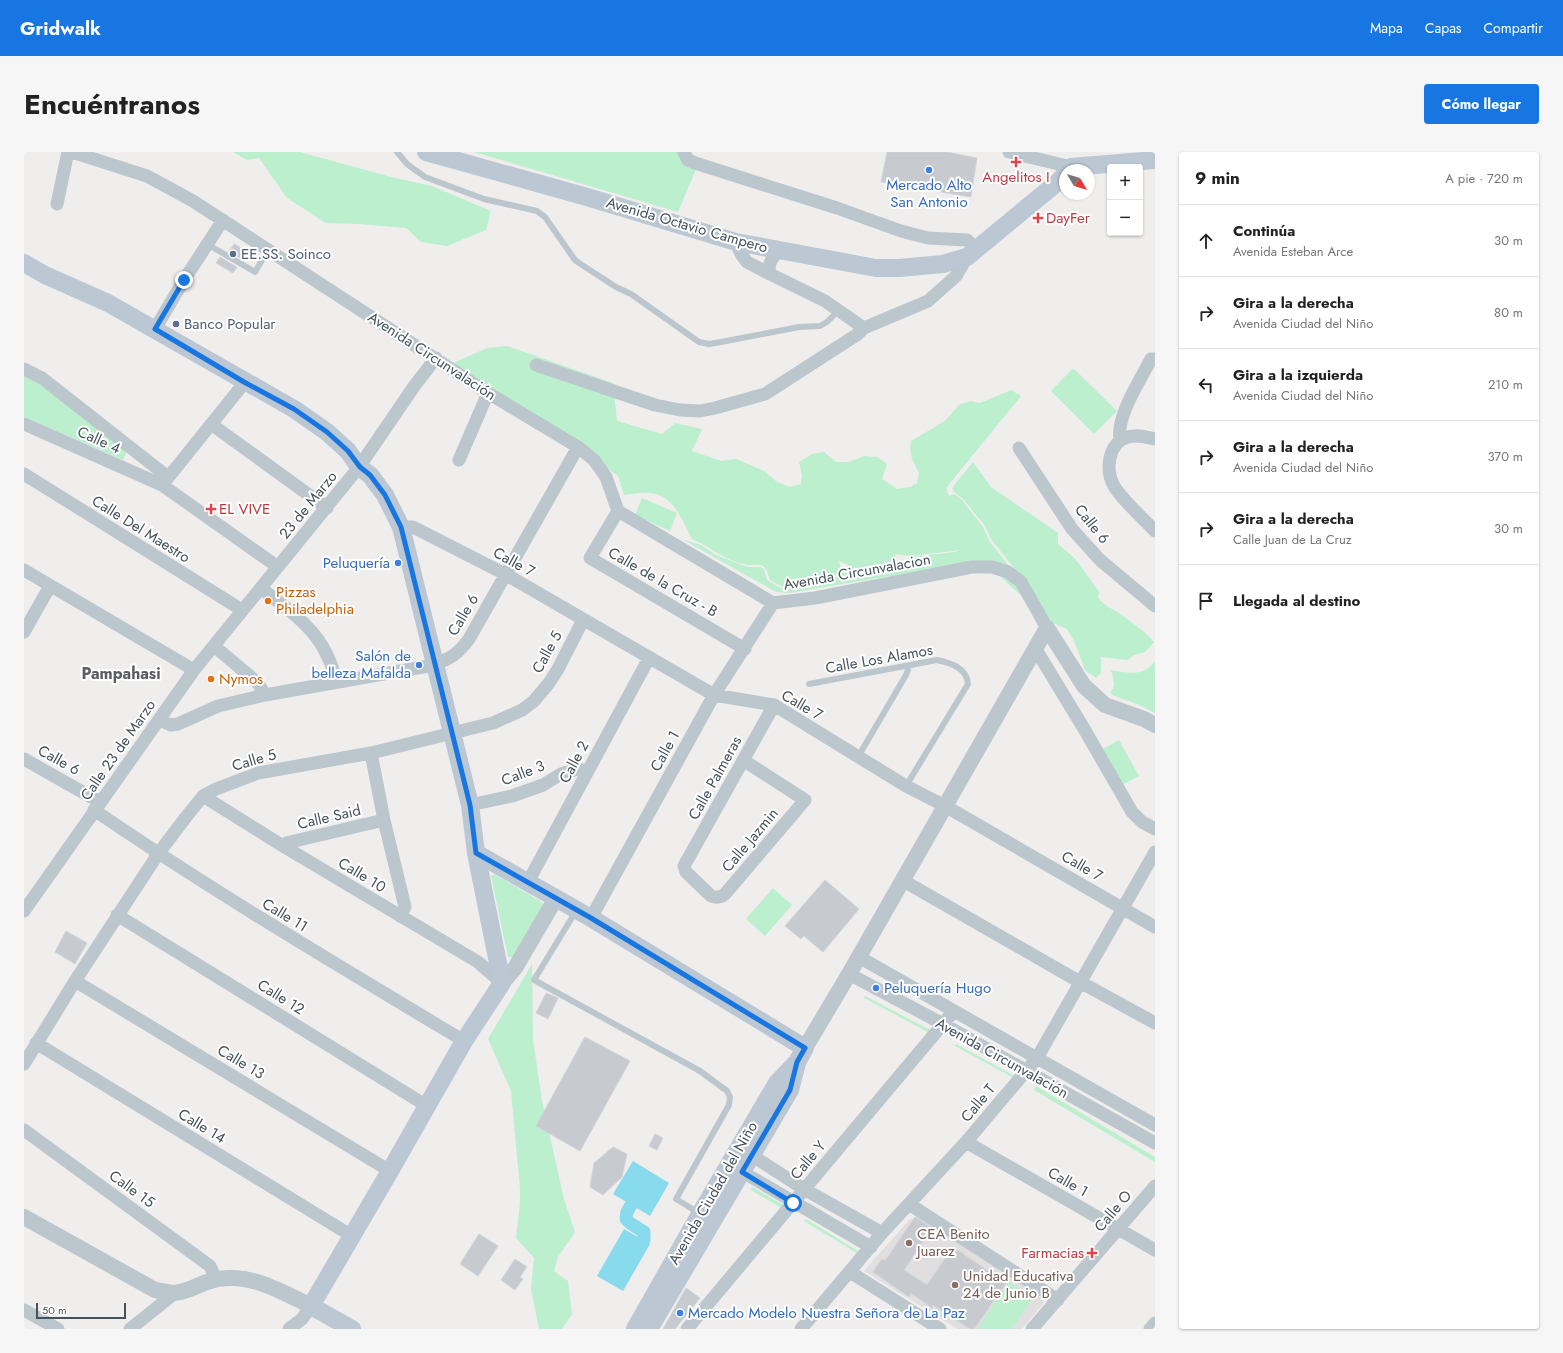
<!DOCTYPE html>
<html lang="es">
<head>
<meta charset="utf-8">
<style>
  :root { --surface:#fff; --page:#f6f6f6; --text:#222; --muted:#767676; --line:#e0e0e0; --accent:#1776e1 }
  body { margin:0; font-family:Jost,sans-serif; background:var(--page); color:var(--text) }
  .controls { position:absolute; right:12px; top:12px; display:grid; overflow:hidden; border-radius:4px; box-shadow:0 1px 3px #0004 }
  .controls button { width:36px; height:36px; display:grid; place-items:center; padding:0; border:0; border-bottom:1px solid var(--line); background:var(--surface); color:var(--text); font:20px sans-serif }
  .compass { position:absolute; left:1035px; top:12px; width:36px; height:36px; border-radius:50%; background:var(--surface); box-shadow:0 1px 3px #0004; rotate:128deg }
  .scale { position:absolute; left:12px; bottom:10px; width:90px; box-sizing:border-box; padding-left:4px; border:2px solid #45525b; border-top:0; font-size:11px; line-height:14px; white-space:nowrap; color:#45525b; -webkit-text-stroke:3px #fff; paint-order:stroke }
  .stop { position:absolute; width:12px; height:12px; margin:-9px; border:3px solid #1776e1; border-radius:50%; background:#fff }
  .stop.end { background:#1776e1; border-color:#fff; box-shadow:0 1px 4px #0008 }
  .list { margin:0; padding:0; list-style:none }
  h2 { display:flex; justify-content:space-between; align-items:center; height:52px; margin:0; padding:0 16px; font-size:17px }
  h2 small { font-size:13px; font-weight:400; color:var(--muted) }
  .list li { display:grid; grid-template-columns:26px 1fr auto; gap:12px; align-items:center; box-sizing:border-box; height:72px; padding:0 16px; border-top:1px solid var(--line) }
  .list b { display:block; font-size:15px; white-space:nowrap }
  .list p { margin:0; font-size:13px; white-space:nowrap; color:var(--muted) }
  .list em { font-size:13px; font-style:normal; color:var(--muted) }
  .icon { flex:none; width:22px; height:22px; fill:none; stroke:currentColor; stroke-width:2; stroke-linecap:round; stroke-linejoin:round }
  .map { position:relative; flex:none; width:1131px; height:1177px; overflow:hidden; border-radius:4px }
  header { display:flex; align-items:center; gap:24px; box-sizing:border-box; height:56px; padding:0 20px; background:var(--accent); color:#fff }
  header strong { font-size:19px }
  nav { display:flex; gap:22px; margin-inline-start:auto; font-size:14px }
  .intro { display:flex; align-items:center; justify-content:space-between; box-sizing:border-box; height:96px; padding:0 24px }
  h1 { margin:0; font-size:28px }
  .button { padding:10px 18px; border-radius:4px; background:var(--accent); color:#fff; font-size:14px; font-weight:700 }
  main { display:flex; gap:24px; padding:0 24px }
  aside { flex:1; background:var(--surface); border-radius:4px; box-shadow:0 1px 3px #0004 }
  .map>svg:first-child { display:block }
  .education { fill:#e1dedf }
  .green { fill:#bbefcd; fill-rule:evenodd }
  .water { fill:#87dbed }
  .lines { fill:none; stroke-linecap:round; stroke-linejoin:round }
  .canal { stroke:#87dbed; stroke-width:13 }
  .building { fill:#c7cbd0; stroke:#d1d4d9 }
  .service { stroke:#bbc6cd; stroke-width:6 }
  .minor { stroke:#bbc6cd; stroke-width:13 }
  .tertiary { stroke:#bbc6cd; stroke-width:16 }
  .secondary { stroke:#bbc7d2; stroke-width:18 }
  .route { stroke:#1776e1; stroke-width:5 }
  .health-dot { fill:#e0444e; stroke:#fff; stroke-width:1.5 }
  .shop-dot { fill:#3f7fe0; stroke:#fff; stroke-width:1.5 }
  .service-dot { fill:#5c6f8a; stroke:#fff; stroke-width:1.5 }
  .food-dot { fill:#e8710a; stroke:#fff; stroke-width:1.5 }
  .education-dot { fill:#8d6e63; stroke:#fff; stroke-width:1.5 }
  .labels { text-anchor:middle; stroke-width:4; stroke-linejoin:round; paint-order:stroke }
  .health-label { font-size:15px; fill:#be3a42; stroke:#fff; text-anchor:start }
  .shop-label { font-size:15px; fill:#366cbe; stroke:#fff; text-anchor:end }
  .street-label { font-size:15px; fill:#45525b; stroke:#fff }
  .service-label { font-size:15px; fill:#4e5e75; stroke:#fff; text-anchor:start }
  .food-label { font-size:15px; fill:#c56008; stroke:#fff; text-anchor:start }
  .education-label { font-size:15px; fill:#785e54; stroke:#fff; text-anchor:start }
  .neighbourhood-label { font-size:16px; font-weight:bold; fill:#5a5e63; stroke:#fff }
</style>
</head>
<body>
<header>
<strong>Gridwalk</strong>
<nav><a>Mapa</a><a>Capas</a><a>Compartir</a></nav>
</header>
<div class="intro"><h1>Encuéntranos</h1><a class="button">Cómo llegar</a></div>
<main>
<div class="map">
<svg width="1131" height="1177" viewBox="0 0 1131 1177">
  <rect width="100%" height="100%" fill="#f0eded"/>
  <!-- education -->
  <path class="education" d="M892,1064L1021,1146L1019,1152L998,1177H934L840,1119L886,1067L891,1066Z"/>
  <!-- green -->
  <path class="green" d="M209,0H276L367,25L408,34L467,59L462,78L423,94L397,90L382,76L335,72L302,71L263,46L235,6L223,8Z
    M450,0H659L672,17L654,60Z
    M483,194L589,231L593,269L638,282L651,271L678,277L668,299L697,309L712,307L740,319L753,330L766,335L777,332L778,323L775,310L788,302L800,300L812,310H825L840,304L853,305L863,312L858,327L873,337L886,335L893,331L895,321L888,307L886,297L887,289L921,269L935,253L946,249L956,251L987,238L997,244L922,336L925,344L930,342L938,348L959,375L966,390L1004,438L1014,459L967,416H914L765,441L752,440L658,387L677,393L692,403L723,415H736L740,417L743,428L759,437L769,438L787,433L792,430L807,429L821,418L824,413L815,409L817,419L807,427L791,428L781,434L769,438L759,435L746,428C744,423 743,417 739,414C734,411 728,414 723,413C703,410 687,395 668,387C658,369 651,344 627,341C619,340 608,342 600,343L594,324L522,271L429,211L463,196ZM939,397L931,400L886,405L876,414L867,418L860,411V407L867,417L874,413L871,402L886,404L930,399Z
    M1049,216L1093,259L1070,282L1027,239Z
    M0,222L21,233L104,298L99,308L0,265Z
    M949,310L967,335L1034,381V392C1039,397 1046,401 1051,407C1060,417 1066,429 1075,439L1074,446C1081,454 1087,456 1095,461C1107,470 1120,478 1130,490L1121,500L1110,503L1103,508L1077,505V521L1072,526L1061,518L1050,489L1043,477L1022,468L1006,436L967,387L961,374L939,347L930,340L928,336Z
    M618,346L653,361L646,379L611,363Z
    M1131,510V561L1113,552L1088,543L1086,541C1093,533 1089,527 1087,518C1105,521 1118,525 1131,510Z
    M1095,588L1115,624L1098,633L1079,597Z
    M470,722L518,750L519,754L489,806L484,805L467,724Z
    M749,736L768,753L741,784L722,767Z
    M508,812L509,887L518,949L540,1047L551,1080L534,1105L530,1119L544,1129L548,1162L538,1177H515L507,1137L510,1106L492,1086L496,1051V1037L487,939L464,887Z
    M841,844L916,883L915,886L840,846Z
    M932,892L998,928L997,930L931,894Z
    M1012,934L1131,1005V1010L1010,938Z
    M728,1035L768,1058L766,1061L727,1038Z
    M782,1067L842,1104L841,1106L780,1069Z
    M985,1130L1009,1146L988,1177H957L954,1175Z"/>
  <!-- water -->
  <path class="water" d="M609,1009L645,1031L626,1064L589,1042Z
    M600,1077L626,1092L599,1139L573,1124Z"/>
  <g class="lines">
    <!-- canal -->
    <path class="canal" d="M607,1053L603,1060L602,1067L606,1071L620,1080V1088"/>
  </g>
  <!-- building -->
  <path class="building" d="M863,0H923L953,6L947,45L857,30Z
    M210,92L223,99L218,107L205,100Z
    M196,105L213,115L209,121L192,111Z
    M801,728L835,757L799,800L780,784L777,787L761,774Z
    M42,779L63,791L51,812L31,800Z
    M522,841L534,846L524,867L512,861Z
    M561,885L606,909L556,999L512,974Z
    M631,982L639,986L633,998L625,994Z
    M589,995L603,1002L598,1025L579,1043L566,1035L570,1011Z
    M891,1065L908,1076L880,1118L903,1133L929,1095L982,1131L950,1177H946L909,1153L908,1156L887,1141L885,1145L849,1120L858,1107L861,1109Z
    M455,1082L474,1094L454,1124L436,1112Z
    M491,1107L503,1115L496,1125L499,1127L491,1138L477,1128Z
    M662,1136L676,1146L651,1177H639Z"/>
  <g class="lines">
    <!-- service -->
    <path class="service" d="M373,0L383,12L401,25L460,47L513,59L521,65L551,108L555,111L592,135L607,142L675,190L685,192L697,190L775,175L796,174L803,170L815,158
      M183,92L231,120L244,98
      M785,532L913,508C927,511 943,516 944,532L882,634
      M834,605L882,523L884,518L883,514
      M552,759L510,828L676,919L703,939L706,945L705,953L652,1047L675,1061"/>
    <!-- minor -->
    <path class="minor" d="M48,0L123,24L169,49L464,241L554,295L570,308L582,325L594,359
      M660,0L664,8L671,11L813,56L877,79L904,86L943,88L953,97
      M985,0L1047,15
      M33,52L44,0
      M712,90L717,102L723,110L746,122L801,149L840,176
      M746,122C743,112 748,106 755,99
      M131,177L160,128L199,68
      M512,213L631,253L656,258L676,259L691,256L741,242L834,182L840,176L904,149L932,124L943,105
      M0,217L18,226L144,325
      M0,272L138,333L254,415
      M187,272L303,356
      M1131,287C1122,285 1113,282 1104,285C1084,290 1081,318 1090,334C1097,347 1120,367 1131,379
      M1096,288C1092,264 1116,229 1127,207H1131
      M995,296L1048,377L1076,408L1131,454
      M435,308L464,241
      M0,322L218,458
      M139,332L221,230
      M594,359L749,451L791,446L948,415H968L984,420L997,430L1023,476
      M594,359L566,406L721,497
      M377,375H389L481,422L690,543L750,553L882,634L921,654L1131,775
      M0,418L170,518
      M237,436C260,455 289,473 302,501C307,510 310,521 313,530
      M0,480L26,434
      M190,494L234,531L241,543
      M1011,496L1059,575L1108,660L1118,670L1131,677
      M135,568L147,573L154,572L194,554L241,543L410,513C427,506 434,502 445,487L554,295
      M347,601L360,668L381,755L376,764
      M0,607L76,650
      M719,608L781,648L701,742C696,746 692,746 687,744L662,720L660,714L750,553
      M179,644L259,694L454,810L478,831
      M446,653L488,644L519,633L537,622L554,617L563,619
      M70,658C190,740 315,814 440,889
      M259,694L262,691L360,668
      M878,728L1056,830L1131,871
      M504,730L625,506
      M0,759L170,518L335,315L391,233L412,206
      M93,763L403,954
      M567,766L690,543L749,451
      M835,805L1131,973
      M825,822L919,872L1131,991
      M51,829L366,1019
      M12,891L328,1084
      M0,912L51,829L134,702L162,665L179,644L192,637L234,621L347,601L469,571L498,558L510,549L525,531L534,517L559,468
      M0,978L186,1114L192,1127
      M942,990L1131,1098
      M721,999L780,1037L858,1081
      M710,1015L847,1095
      M885,1052L1034,1148
      M826,1120L916,1177
      M0,1158L34,1177
      M106,1177L151,1141
      M265,1177L278,1167L287,1154
      M663,1177L929,860
      M777,1177L858,1081L942,990L1013,906L1131,700
      M1008,1177L1131,1034
      M1126,1177L1131,1171"/>
    <!-- tertiary -->
    <path class="tertiary" d="M478,831L491,816L532,746
      M781,896L825,822L1023,476L1060,534L1081,553L1120,567L1131,573
      M0,1065L131,1138C137,1139 143,1140 149,1141C164,1141 179,1129 194,1127C227,1121 258,1140 287,1154"/>
    <!-- secondary -->
    <path class="secondary" d="M402,0L563,45L712,90L852,116H875L919,112L943,105L1035,29L1041,22
      M1045,18L1047,15L1131,8
      M0,111L21,123L84,151L270,257L303,280L324,299L335,315L346,323L361,343L377,375L446,653L452,701L567,766L781,896L773,910L753,931L676,1062L611,1177
      M328,1177L287,1154L366,1019L440,889L478,831L452,701
      M625,1177L766,938L773,911"/>
  </g>
  <g class="lines">
    <!-- route -->
    <path class="route" d="M160,128L131,177L220,230L270,257L303,280L324,299L336,315L346,323L361,343L377,375L446,653L452,701L567,766L781,896L773,910L766,938L718,1020L769,1051"/>
  </g>
  <!-- markers -->
  <g class="health-dot">
    <path d="M990 4h4v4h4v4h-4v4h-4v-4h-4v-4h4z"/>
    <path d="M1012 60h4v4h4v4h-4v4h-4v-4h-4v-4h4z"/>
    <path d="M185 351h4v4h4v4h-4v4h-4v-4h-4v-4h4z"/>
    <path d="M1066 1095h4v4h4v4h-4v4h-4v-4h-4v-4h4z"/>
  </g>
  <g class="shop-dot">
    <circle cx="905" cy="18" r="4"/>
    <circle cx="374" cy="411" r="4"/>
    <circle cx="395" cy="513" r="4"/>
    <circle cx="852" cy="836" r="4"/>
    <circle cx="656" cy="1161" r="4"/>
  </g>
  <g class="service-dot">
    <circle cx="209" cy="102" r="4"/>
    <circle cx="152" cy="172" r="4"/>
  </g>
  <g class="food-dot">
    <circle cx="244" cy="449" r="4"/>
    <circle cx="187" cy="527" r="4"/>
  </g>
  <g class="education-dot">
    <circle cx="885" cy="1091" r="4"/>
    <circle cx="931" cy="1133" r="4"/>
  </g>
  <g class="labels">
    <!-- health labels -->
    <g class="health-label">
      <text x="992" y="30" text-anchor="middle">Angelitos I</text>
      <text x="1022" y="71">DayFer</text>
      <text x="195" y="362">EL VIVE</text>
      <text x="1060" y="1106" text-anchor="end">Farmacias</text>
    </g>
    <!-- shop labels -->
    <g class="shop-label">
      <text x="905" y="38" text-anchor="middle">Mercado Alto<tspan x="905" dy="17">San Antonio</tspan></text>
      <text x="366" y="416">Peluquería</text>
      <text x="387" y="509">Salón de<tspan x="387" dy="17">belleza Mafalda</tspan></text>
      <text x="860" y="841" text-anchor="start">Peluquería Hugo</text>
      <text x="664" y="1166" text-anchor="start">Mercado Modelo Nuestra Señora de La Paz</text>
    </g>
    <!-- street labels -->
    <g class="street-label">
      <text transform="translate(663 73) rotate(16)" y="5">Avenida Octavio Campero</text>
      <text transform="translate(408 204) rotate(33)" y="5">Avenida Circunvalación</text>
      <text transform="translate(75 288) rotate(24)" y="5">Calle 4</text>
      <text transform="translate(284 353) rotate(-51)" y="5">23 de Marzo</text>
      <text transform="translate(1068 372) rotate(51)" y="5">Calle 6</text>
      <text transform="translate(117 377) rotate(32)" y="5">Calle Del Maestro</text>
      <text transform="translate(490 410) rotate(29)" y="5">Calle 7</text>
      <text transform="translate(833 420) rotate(-10)" y="5">Avenida Circunvalacion</text>
      <text transform="translate(639 430) rotate(30)" y="5">Calle de la Cruz - B</text>
      <text transform="translate(439 463) rotate(-59)" y="5">Calle 6</text>
      <text transform="translate(523 500) rotate(-61)" y="5">Calle 5</text>
      <text transform="translate(855 507) rotate(-10)" y="5">Calle Los Alamos</text>
      <text transform="translate(778 553) rotate(30)" y="5">Calle 7</text>
      <text transform="translate(94 598) rotate(-55)" y="5">Calle 23 de Marzo</text>
      <text transform="translate(641 599) rotate(-61)" y="5">Calle 1</text>
      <text transform="translate(35 608) rotate(29)" y="5">Calle 6</text>
      <text transform="translate(230 608) rotate(-16)" y="5">Calle 5</text>
      <text transform="translate(550 610) rotate(-62)" y="5">Calle 2</text>
      <text transform="translate(499 621) rotate(-21)" y="5">Calle 3</text>
      <text transform="translate(691 626) rotate(-61)" y="5">Calle Palmeras</text>
      <text transform="translate(305 665) rotate(-13)" y="5">Calle Said</text>
      <text transform="translate(726 688) rotate(-50)" y="5">Calle Jazmin</text>
      <text transform="translate(1058 714) rotate(30)" y="5">Calle 7</text>
      <text transform="translate(338 723) rotate(31)" y="5">Calle 10</text>
      <text transform="translate(261 763) rotate(31)" y="5">Calle 11</text>
      <text transform="translate(257 845) rotate(32)" y="5">Calle 12</text>
      <text transform="translate(978 906) rotate(29)" y="5">Avenida Circunvalación</text>
      <text transform="translate(217 910) rotate(31)" y="5">Calle 13</text>
      <text transform="translate(954 951) rotate(-50)" y="5">Calle T</text>
      <text transform="translate(178 974) rotate(31)" y="5">Calle 14</text>
      <text transform="translate(784 1008) rotate(-50)" y="5">Calle Y</text>
      <text transform="translate(1044 1030) rotate(30)" y="5">Calle 1</text>
      <text transform="translate(108 1037) rotate(36)" y="5">Calle 15</text>
      <text transform="translate(689 1041) rotate(-60)" y="5">Avenida Ciudad del Niño</text>
      <text transform="translate(1089 1059) rotate(-50)" y="5">Calle O</text>
    </g>
    <!-- service labels -->
    <g class="service-label">
      <text x="217" y="107">EE.SS. Soinco</text>
      <text x="160" y="177">Banco Popular</text>
    </g>
    <!-- food labels -->
    <g class="food-label">
      <text x="252" y="445">Pizzas<tspan x="252" dy="17">Philadelphia</tspan></text>
      <text x="195" y="532">Nymos</text>
    </g>
    <!-- education labels -->
    <g class="education-label">
      <text x="893" y="1087">CEA Benito<tspan x="893" dy="17">Juarez</tspan></text>
      <text x="939" y="1129">Unidad Educativa<tspan x="939" dy="17">24 de Junio B</tspan></text>
    </g>
    <!-- neighbourhood labels -->
    <g class="neighbourhood-label">
      <text x="97" y="527">Pampahasi</text>
    </g>
  </g>
</svg>
<div class="controls">
<button>+</button>
<button>−</button>
</div>
<svg class="compass" viewBox="-18 -18 36 36"><path d="M0-13l5 13h-10z" fill="#e53935"/><path d="M0 13l5-13h-10z" fill="#767676"/></svg>
<div class="scale">50 m</div>
<div class="stop" style="left:769px;top:1051px"></div>
<div class="stop end" style="left:160px;top:128px"></div>
</div>
<aside>
<h2>9 min<small>A pie · 720 m</small></h2>
<ul class="list">
<li><svg class="icon" aria-label="ahead" viewBox="0 0 24 24"><path d="M12 20V5M6 11l6-6 6 6"/></svg><div><b>Continúa</b><p>Avenida Esteban Arce</p></div><em>30 m</em></li>
<li><svg class="icon" aria-label="right" viewBox="0 0 24 24"><path d="M7 20v-9h11M14 6l5 5-5 5"/></svg><div><b>Gira a la derecha</b><p>Avenida Ciudad del Niño</p></div><em>80 m</em></li>
<li><svg class="icon" aria-label="left" viewBox="0 0 24 24"><path d="M17 20v-9H6M10 6l-5 5 5 5"/></svg><div><b>Gira a la izquierda</b><p>Avenida Ciudad del Niño</p></div><em>210 m</em></li>
<li><svg class="icon" aria-label="right" viewBox="0 0 24 24"><path d="M7 20v-9h11M14 6l5 5-5 5"/></svg><div><b>Gira a la derecha</b><p>Avenida Ciudad del Niño</p></div><em>370 m</em></li>
<li><svg class="icon" aria-label="right" viewBox="0 0 24 24"><path d="M7 20v-9h11M14 6l5 5-5 5"/></svg><div><b>Gira a la derecha</b><p>Calle Juan de La Cruz</p></div><em>30 m</em></li>
<li><svg class="icon" aria-label="arrive" viewBox="0 0 24 24"><path d="M6 21V4h12l-3 4 3 4H6"/></svg><div><b>Llegada al destino</b></div></li>
</ul>
</aside>
</main>
</body>
</html>
